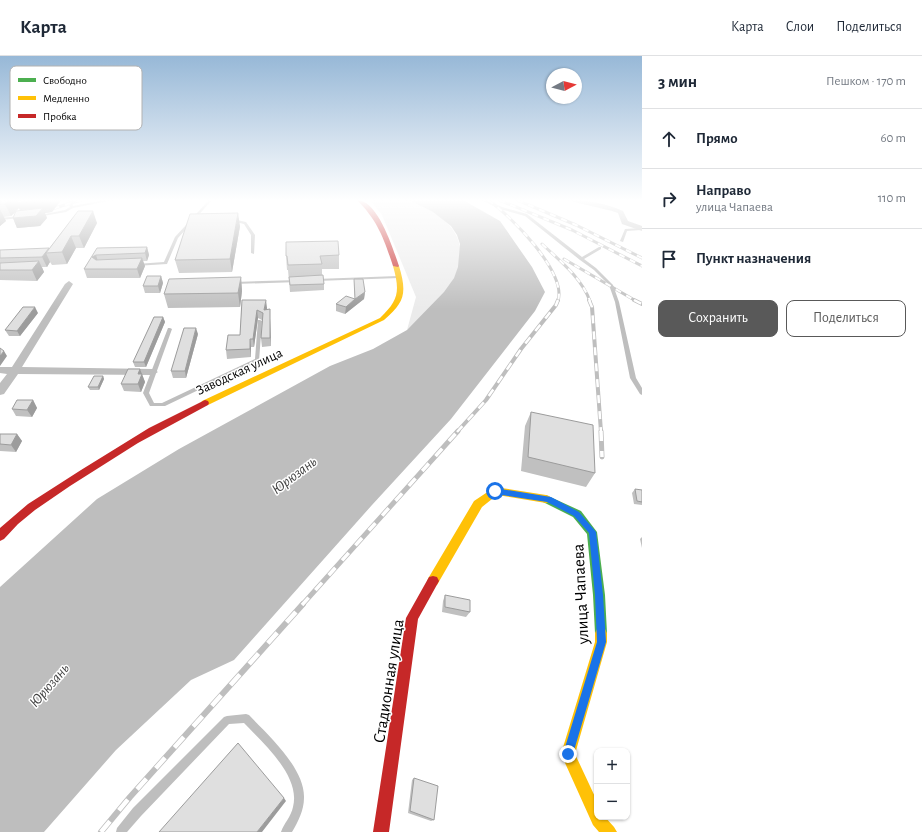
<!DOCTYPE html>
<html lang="ru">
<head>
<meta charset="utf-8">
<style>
  :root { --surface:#fff; --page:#f6f6f7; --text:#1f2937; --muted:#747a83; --line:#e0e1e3; --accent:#595959 }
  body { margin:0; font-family:"Alegreya Sans",sans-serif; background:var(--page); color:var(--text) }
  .controls { position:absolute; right:12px; bottom:12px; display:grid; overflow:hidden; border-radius:8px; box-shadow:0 1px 3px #0004 }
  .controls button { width:36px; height:36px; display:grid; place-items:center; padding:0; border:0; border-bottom:1px solid var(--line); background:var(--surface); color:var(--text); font:20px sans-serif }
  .compass { position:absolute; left:546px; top:12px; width:36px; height:36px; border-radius:50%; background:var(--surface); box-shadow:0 1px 3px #0004; rotate:83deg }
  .stop { position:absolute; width:12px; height:12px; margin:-9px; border:3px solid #1a73e8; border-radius:50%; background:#fff }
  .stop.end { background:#1a73e8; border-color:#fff; box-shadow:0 1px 4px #0008 }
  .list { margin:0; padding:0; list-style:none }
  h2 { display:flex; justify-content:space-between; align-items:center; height:52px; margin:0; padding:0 16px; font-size:17px }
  h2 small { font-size:13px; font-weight:400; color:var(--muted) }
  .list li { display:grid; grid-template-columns:26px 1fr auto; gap:12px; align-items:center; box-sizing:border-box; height:60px; padding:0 16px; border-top:1px solid var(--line) }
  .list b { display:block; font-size:15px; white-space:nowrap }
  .list p { margin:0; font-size:13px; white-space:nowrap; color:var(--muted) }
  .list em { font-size:13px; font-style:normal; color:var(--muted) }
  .actions { display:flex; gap:8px; padding:12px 16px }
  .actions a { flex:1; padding:9px 0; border:1px solid var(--accent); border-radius:8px; text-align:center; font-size:14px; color:var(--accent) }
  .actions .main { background:var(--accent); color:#fff }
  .icon { flex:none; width:22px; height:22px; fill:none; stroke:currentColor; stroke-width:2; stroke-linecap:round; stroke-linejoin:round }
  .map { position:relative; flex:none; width:642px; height:776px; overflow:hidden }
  header { display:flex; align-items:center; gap:24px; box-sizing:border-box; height:56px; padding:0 20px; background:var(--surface); border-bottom:1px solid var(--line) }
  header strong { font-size:19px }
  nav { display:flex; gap:22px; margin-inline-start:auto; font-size:14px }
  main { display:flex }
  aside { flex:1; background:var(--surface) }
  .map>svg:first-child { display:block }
  .green { fill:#ebebeb }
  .water { fill:#bebebe }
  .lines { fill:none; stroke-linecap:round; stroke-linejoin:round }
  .lane { fill:#bebebe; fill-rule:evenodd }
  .street { fill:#bebebe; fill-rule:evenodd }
  .fast { fill:#4caf50; fill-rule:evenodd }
  .slow { fill:#ffc107; fill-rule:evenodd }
  .jam { fill:#c62828; fill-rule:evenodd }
  .rail-far3-casing { stroke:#bebebe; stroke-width:3 }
  .rail-far2-casing { stroke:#bebebe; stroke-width:4 }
  .rail-far1-casing { stroke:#bebebe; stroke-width:5 }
  .rail-casing { stroke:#bebebe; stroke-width:6 }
  .rail-far3 { stroke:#fff; stroke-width:2; stroke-dasharray:6; stroke-linecap:butt }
  .rail-far2 { stroke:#fff; stroke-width:2.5; stroke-dasharray:8; stroke-linecap:butt }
  .rail-far1 { stroke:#fff; stroke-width:3.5; stroke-dasharray:10; stroke-linecap:butt }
  .rail { stroke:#fff; stroke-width:4.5; stroke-dasharray:14; stroke-linecap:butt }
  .wall { fill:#c0c0c0; fill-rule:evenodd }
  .shaded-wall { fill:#9c9c9c }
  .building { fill:#dfdfdf; stroke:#9c9c9c }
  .route { fill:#1a73e8 }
  .labels { text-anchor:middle; stroke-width:3; stroke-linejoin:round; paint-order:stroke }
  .street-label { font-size:14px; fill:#000; stroke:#fff }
  .water-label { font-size:15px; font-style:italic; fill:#434343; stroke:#fff }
  .near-street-label { font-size:17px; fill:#000; stroke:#fff }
  .key { fill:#fff; stroke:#b2b2b2; stroke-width:1 }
  .key-label { font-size:11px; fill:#000 }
</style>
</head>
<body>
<header>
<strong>Карта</strong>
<nav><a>Карта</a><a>Слои</a><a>Поделиться</a></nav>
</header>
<main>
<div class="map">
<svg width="642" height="776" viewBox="0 0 642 776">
  <rect width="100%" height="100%" fill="#fff"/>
  <!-- green -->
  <path class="green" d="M370,144C382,144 399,141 410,145C415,146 419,149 424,151C453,165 471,189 454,222C444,242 423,258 407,274L416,241L382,159Z"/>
  <!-- water -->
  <path class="water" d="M409,144H463L500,165L532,211L545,236L535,255L451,363L372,449L234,604L191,624L116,694L44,776H0V531L97,443L179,393L330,310L373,293L407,274L444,236L454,222L458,211L460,188L457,179L451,170L433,156Z"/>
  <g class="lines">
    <!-- lane -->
    <path class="lane" d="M68,144H71V145L73,150L104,144H113L73,152L66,156L37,161L35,160L65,154L70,151Z
      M209,144H212L178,182L167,208L135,210L134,209L136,208L164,206L175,181Z
      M481,144H486L502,151L527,158L582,201L599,191H601V193L584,203L596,212L613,229L619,246L636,322L642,332V339L640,338L630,322L615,246L609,229L594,214L580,204L525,160L500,153Z
      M20,160L22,161L21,162L0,164V162Z
      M232,163L246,166L255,179L254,198L251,197V179L244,168L232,165Z
      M642,172V174H641L627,175L623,186L620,185L625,173Z
      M398,220H399V222L316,225L314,224L316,223Z
      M297,224H299V226L234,228L232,227L234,226Z
      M258,264H260L262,265L259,305L165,350H150L143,337L168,272H170L172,273L149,337L154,347H162L255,303Z
      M246,658L249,659C268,679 305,712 304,742C304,754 298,766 292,776H281C284,767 291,761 293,751C301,720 263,687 244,667L229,668L141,760L127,776H116L117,772L133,752L224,661L227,660Z"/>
    <!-- street -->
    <path class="street" d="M566,144C585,144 606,147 623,155L628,165L642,170V175L622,168L618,157L612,155Z
      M69,225L73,228L22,311L153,313L158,316L153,319L18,318L4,338L0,339V327L7,318L0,317V311H12L65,228Z"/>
    <!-- fast -->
    <path class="fast" d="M546,439L581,455L597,476L605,539L607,577L605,581L601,583L597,581L595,577L593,539L587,478L573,461L543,446L541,443L543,440Z"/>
    <!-- slow -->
    <path class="slow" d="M396,208L399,210C407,237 405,246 384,264L208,349H202L201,347L202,345L380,262C399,244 400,235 393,210Z
      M495,431L546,439L549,440L551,443L549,446L546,447L497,439L482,451L437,529L433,530L429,529L427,525L429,521L474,445Z
      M601,571L605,573L607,577V586L575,698L597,745V761H605L614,771L617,776H599L593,769L561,698L595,586V577L597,573Z"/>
    <!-- jam -->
    <path class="jam" d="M357,144C378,144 393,193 399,210L398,211L393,210C384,183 378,165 357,144Z
      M205,344L208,345L209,347L208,349L138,387L70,430L35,454L18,468L4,483L0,485V472L28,448L81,414L149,372Z
      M433,520L437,521L439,525L418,563L389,776H373L406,562L429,521Z"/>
    <defs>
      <path id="rail-far3" d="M488,144C510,159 567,216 558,245
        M499,144L572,174L642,210
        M517,144L576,169L642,202
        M42,156L81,144
        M542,188C560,205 581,221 590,245
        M564,203L636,245"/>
      <path id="rail-far2" d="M589,244L592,251L601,376
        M634,244L642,248
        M457,376L486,344L521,293L556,249L558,244"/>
      <path id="rail-far1" d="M601,375L602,401
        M302,549L458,375"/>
      <path id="rail" d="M101,776L130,741L303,548"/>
    </defs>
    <!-- rail-far3 casing -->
    <use href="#rail-far3" class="rail-far3-casing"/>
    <!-- rail-far2 casing -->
    <use href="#rail-far2" class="rail-far2-casing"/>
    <!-- rail-far1 casing -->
    <use href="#rail-far1" class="rail-far1-casing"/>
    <!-- rail casing -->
    <use href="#rail" class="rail-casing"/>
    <!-- rail-far3 -->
    <use href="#rail-far3" class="rail-far3"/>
    <!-- rail-far2 -->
    <use href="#rail-far2" class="rail-far2"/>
    <!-- rail-far1 -->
    <use href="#rail-far1" class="rail-far1"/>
    <!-- rail -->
    <use href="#rail" class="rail"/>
  </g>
  <!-- wall -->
  <path class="wall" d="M0,144H61L52,156L45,157L47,162L40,170L17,172L13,162L16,156L11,160L4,161L6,165L0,170ZM19,152L20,155H16Z
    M78,155L97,167L84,192H76L67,208L52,209L50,206L47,211H42L44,216L37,225L0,224V194L49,193Z
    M240,170L232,216L179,217L175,204Z
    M147,191L149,199L147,205H143L145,210L140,222H87L84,213L97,192Z
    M339,199V213H322V219L324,228V234L290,236L288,214H287L286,200Z
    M161,220L163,227L160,237H145L143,230Z
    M241,221L242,235L240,251L168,252L164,238Z
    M354,223L365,236L364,243L345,258L336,255V248L355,243L354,230Z
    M242,244L267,252L266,254L270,262L271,290L262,291L261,282L262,264L258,262L254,291H251V301L227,303L226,294L240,279Z
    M38,257L20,280H9L5,274Z
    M163,261L165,266L146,311H135L133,306Z
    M198,278L186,322H173L171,315Z
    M140,313L145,326L141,336L124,335L121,328Z
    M103,320L104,323L99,334H90L88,331Z
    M33,344L37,352L32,361L16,360L12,353Z
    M531,356L595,417L586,431L521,415L525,370Z
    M0,378H17L22,385L16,396L0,395Z
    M635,433L642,434V449L634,448L632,437Z
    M642,481V492L640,483Z
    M445,539L470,556L466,561L442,556L443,545Z
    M414,722L434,764L431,765L408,757L412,724Z"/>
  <!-- shaded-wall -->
  <path class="shaded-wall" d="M9,144H61L52,156L45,157L47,162L40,170L17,172L13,162L23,159L19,152L11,160L5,148Z
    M0,153L6,165L0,170Z
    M93,155L97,167L84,192L79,180Z
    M238,157L240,170L232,216L230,203Z
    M71,180L76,192L67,208L62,196Z
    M147,191L149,199L147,205L145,197Z
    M49,192L46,197L50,206L47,211L42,201Z
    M96,199L99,208L92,201Z
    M142,202L145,210L140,222L137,213Z
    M39,205L44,216L37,225L32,214Z
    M161,220L163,227L160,237L158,230Z
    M241,221L242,235L240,251L238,237Z
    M365,236L364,243L355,250V243Z
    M355,243V250L345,258L346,251Z
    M266,244L267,252L265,262L264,254Z
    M35,251L38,257L20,280L17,275Z
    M270,253V262L271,290L270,282Z
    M257,254L258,262L254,291L253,283Z
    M163,261L165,266L146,311L144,306Z
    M196,272L198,278L186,322L185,315Z
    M250,283L251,291V301L250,293Z
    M4,295L7,300L0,310V300Z
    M140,313L145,326L141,336L138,328V318Z
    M103,320L104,323L99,334L98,331Z
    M33,344L37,352L32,361L27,354Z
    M17,378L22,385L16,396L11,389Z
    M284,742L286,745L262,776H257Z"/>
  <!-- building -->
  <path class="building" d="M0,144H9L5,148H0Z
    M18,144H40L17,147Z
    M43,152L36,160L13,162L16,155Z
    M78,155H93L79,180H71L62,196L46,197Z
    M238,157L230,203L175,204L190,158Z
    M338,185L339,199L320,200L322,208L288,209L287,200H286V186Z
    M147,191L145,197L96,199L92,201L96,204L142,202L137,213H84L97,192Z
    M49,192L42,201L0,202V194Z
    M39,205L32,214H0V207Z
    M323,219L324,228L290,229L289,221Z
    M147,220H161L158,230H143Z
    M241,221L238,237L164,238L169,223Z
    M354,223H363L365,236L355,243Z
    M346,240L355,243L346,251L336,248Z
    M242,244H266L264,254L270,253V282H261L263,257L257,254L253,283H250V293L226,294L228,279H240Z
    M23,251H35L17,275L5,274Z
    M154,261H163L144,306H133Z
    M184,272H196L185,315H171Z
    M0,292L4,295L0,300Z
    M128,313H140L138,318H142L138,328H121Z
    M94,320H103L98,331H88Z
    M17,344H33L27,354L12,353Z
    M531,356L593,369L595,417L528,401Z
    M0,378H17L11,389L0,388Z
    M635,433L642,434V446L637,445Z
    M445,539L470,544V556L445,551Z
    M238,687L284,742L257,776H159Z
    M414,722L438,730L434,764L410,755Z"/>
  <!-- sky -->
  <linearGradient id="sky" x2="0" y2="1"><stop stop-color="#97b8d7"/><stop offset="0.57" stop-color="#fff"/><stop offset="1" stop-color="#fff" stop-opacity="0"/></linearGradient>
  <rect width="642" height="253" fill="url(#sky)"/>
  <!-- route -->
  <path class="route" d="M495,432L551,441L579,456L596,476L603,539L606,586L573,698L572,702L568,703L565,702L563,698L597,586L595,539L589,477L574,460L547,446L495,438L491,435Z"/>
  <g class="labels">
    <!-- street labels -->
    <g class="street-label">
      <text transform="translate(239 315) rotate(-25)" y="5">Заводская улица</text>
    </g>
    <!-- water labels -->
    <g class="water-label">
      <text transform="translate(294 419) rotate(-37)" y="5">Юрюзань</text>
      <text transform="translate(49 629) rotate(-49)" y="5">Юрюзань</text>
    </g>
    <!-- near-street labels -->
    <g class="near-street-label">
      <text transform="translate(580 538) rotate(-93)" y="6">улица Чапаева</text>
      <text transform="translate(388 625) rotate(-81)" y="6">Стадионная улица</text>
    </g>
  </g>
  <!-- legend -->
  <rect x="10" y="10" width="132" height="64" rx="6" class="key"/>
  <rect x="18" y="22" width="18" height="4" fill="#4caf50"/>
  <rect x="18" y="40" width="18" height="4" fill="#ffc107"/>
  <rect x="18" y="58" width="18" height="4" fill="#c62828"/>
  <g class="key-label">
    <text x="43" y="28">Свободно</text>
    <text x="43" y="46">Медленно</text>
    <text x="43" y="64">Пробка</text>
  </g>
</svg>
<div class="controls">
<button>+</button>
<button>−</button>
</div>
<svg class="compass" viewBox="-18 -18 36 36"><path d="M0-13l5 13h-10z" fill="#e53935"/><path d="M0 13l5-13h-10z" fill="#747a83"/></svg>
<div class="stop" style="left:495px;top:435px"></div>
<div class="stop end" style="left:568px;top:698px"></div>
</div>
<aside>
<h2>3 мин<small>Пешком · 170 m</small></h2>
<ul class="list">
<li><svg class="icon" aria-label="ahead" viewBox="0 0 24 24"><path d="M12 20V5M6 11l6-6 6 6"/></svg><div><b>Прямо</b></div><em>60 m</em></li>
<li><svg class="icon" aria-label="right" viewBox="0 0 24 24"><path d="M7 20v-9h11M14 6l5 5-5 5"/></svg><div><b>Направо</b><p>улица Чапаева</p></div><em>110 m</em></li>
<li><svg class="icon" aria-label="arrive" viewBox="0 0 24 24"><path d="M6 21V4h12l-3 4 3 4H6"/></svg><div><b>Пункт назначения</b></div></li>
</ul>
<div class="actions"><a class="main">Сохранить</a><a>Поделиться</a></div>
</aside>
</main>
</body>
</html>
